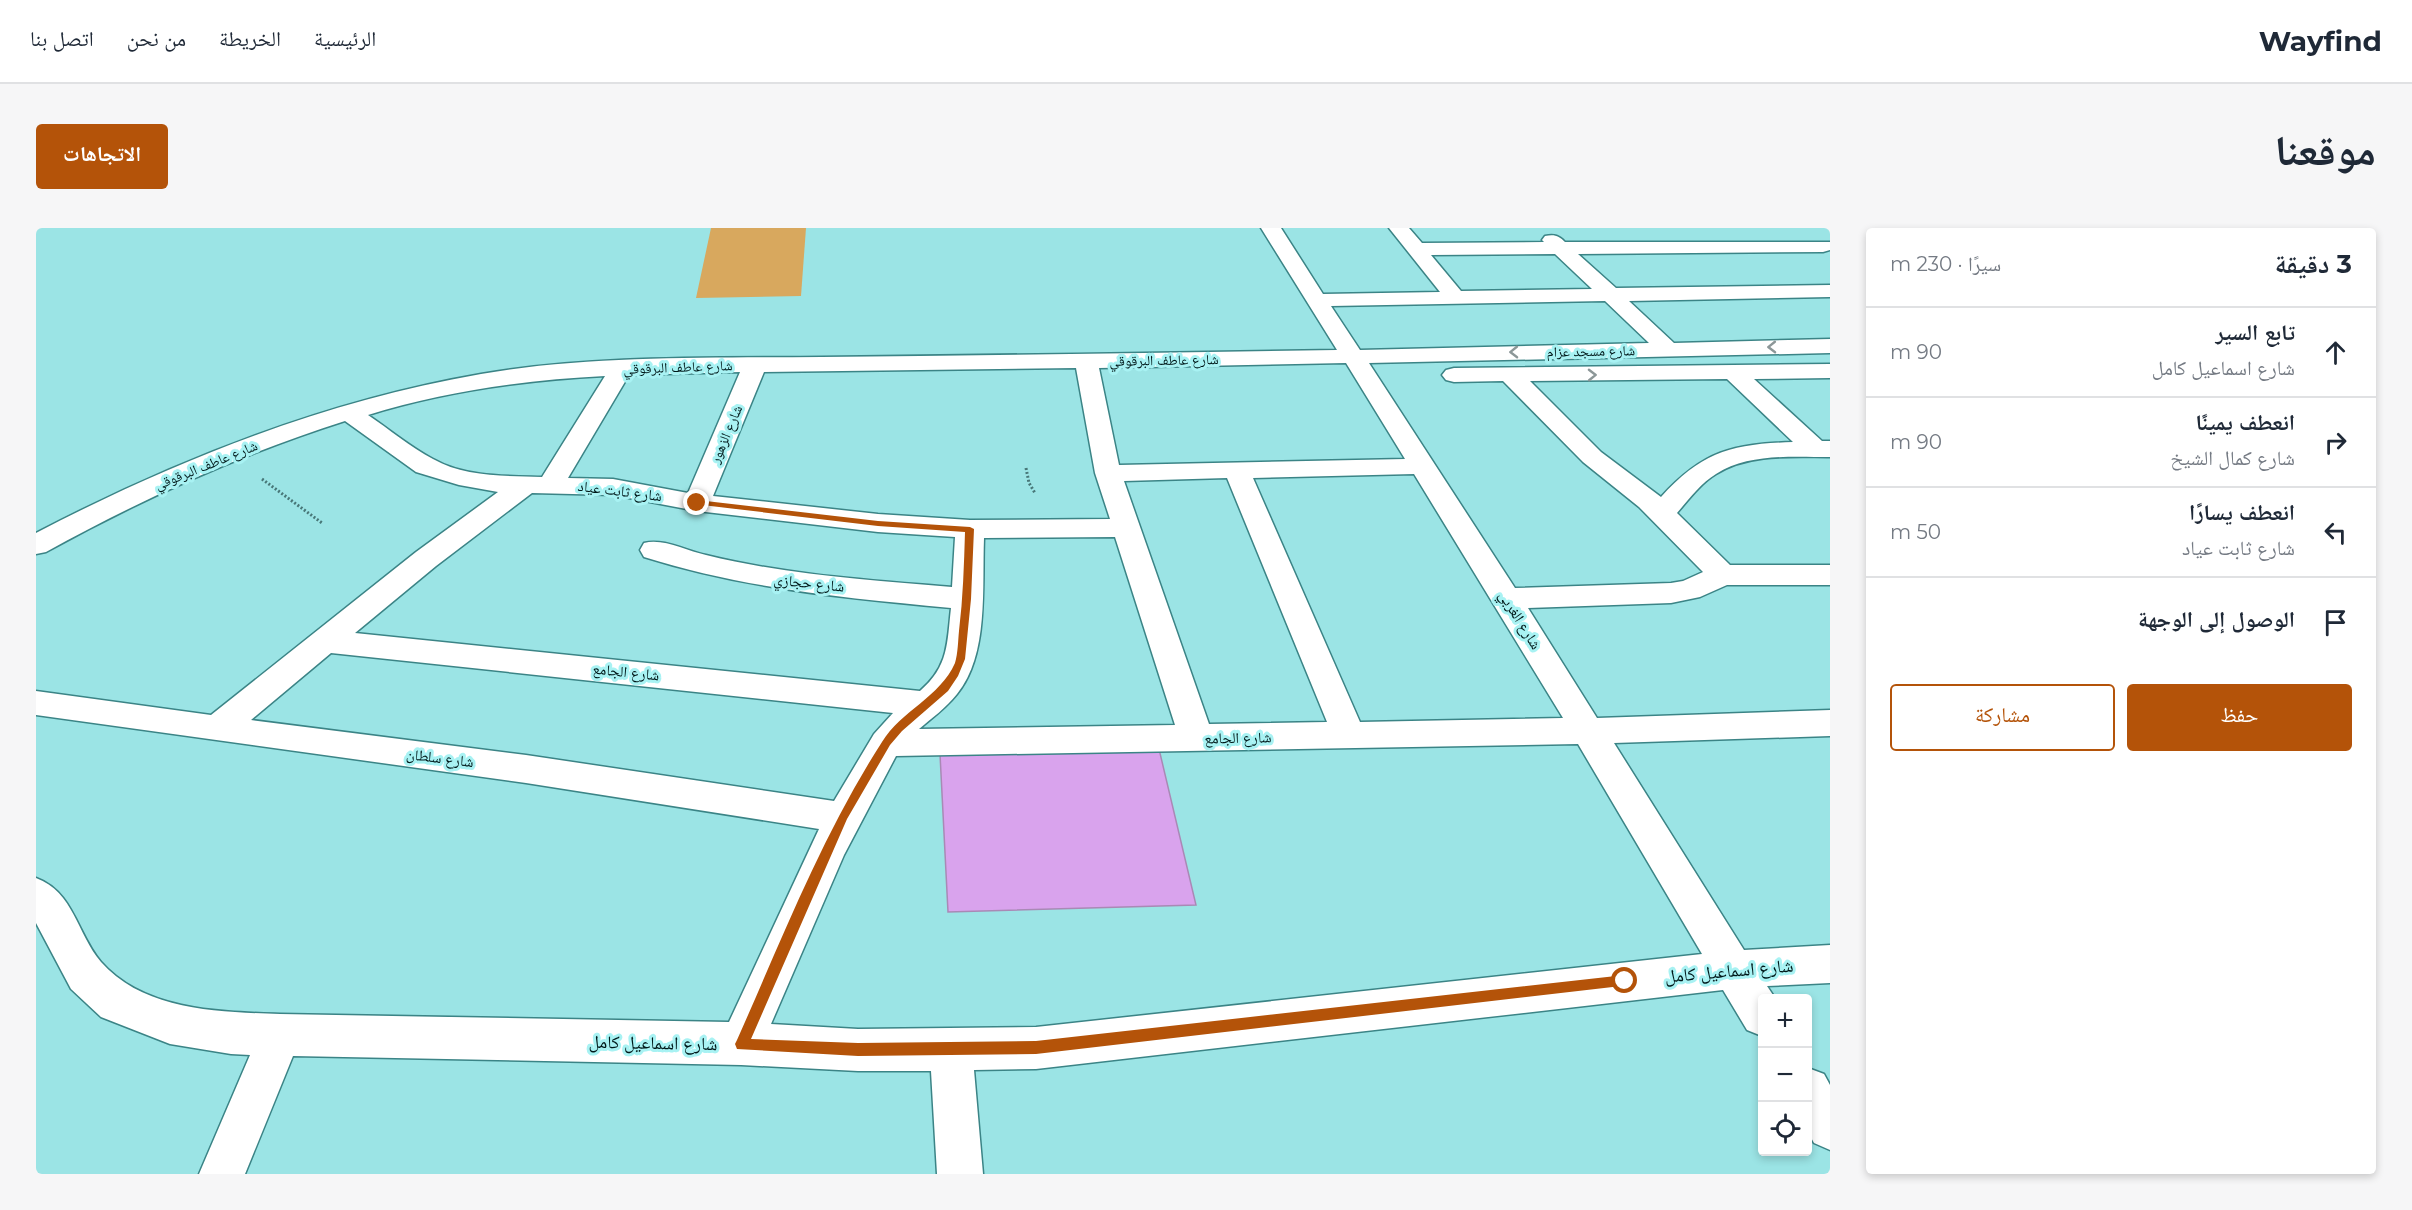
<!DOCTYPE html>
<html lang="ar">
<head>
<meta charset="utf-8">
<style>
  :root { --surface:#fff; --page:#f6f6f7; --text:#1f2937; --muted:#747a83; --line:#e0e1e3; --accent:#b45309 }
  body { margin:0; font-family:Montserrat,"Noto Naskh Arabic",sans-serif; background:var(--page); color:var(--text); direction:rtl }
  .controls { position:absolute; right:18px; bottom:18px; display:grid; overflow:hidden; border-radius:6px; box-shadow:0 3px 9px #0003 }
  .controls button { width:54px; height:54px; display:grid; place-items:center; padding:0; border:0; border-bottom:2px solid var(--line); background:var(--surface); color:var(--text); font:30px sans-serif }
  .stop { position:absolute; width:18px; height:18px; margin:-14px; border:4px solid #b45309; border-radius:50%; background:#fff }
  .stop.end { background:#b45309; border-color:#fff; box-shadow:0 2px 6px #0008 }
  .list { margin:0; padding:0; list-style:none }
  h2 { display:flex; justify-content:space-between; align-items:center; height:78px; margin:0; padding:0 24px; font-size:26px }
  h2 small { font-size:20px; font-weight:400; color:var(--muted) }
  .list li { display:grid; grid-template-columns:39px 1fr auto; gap:18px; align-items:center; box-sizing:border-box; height:90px; padding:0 24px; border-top:2px solid var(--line) }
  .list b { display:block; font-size:22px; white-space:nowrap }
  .list p { margin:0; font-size:20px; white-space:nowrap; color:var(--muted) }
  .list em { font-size:20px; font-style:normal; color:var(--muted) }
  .actions { display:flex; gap:12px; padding:18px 24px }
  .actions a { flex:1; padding:14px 0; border:2px solid var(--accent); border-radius:6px; text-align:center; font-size:21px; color:var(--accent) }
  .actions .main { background:var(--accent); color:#fff }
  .icon { flex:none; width:33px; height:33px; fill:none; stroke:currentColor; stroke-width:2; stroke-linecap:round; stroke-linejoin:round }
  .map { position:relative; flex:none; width:1794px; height:946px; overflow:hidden; direction:ltr; border-radius:6px }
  header { display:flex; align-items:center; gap:36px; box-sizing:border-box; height:84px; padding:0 30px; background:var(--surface); border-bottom:2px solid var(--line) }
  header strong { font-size:28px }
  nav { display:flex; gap:33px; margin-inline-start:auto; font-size:21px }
  .intro { display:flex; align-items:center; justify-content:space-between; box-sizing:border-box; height:144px; padding:0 36px }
  h1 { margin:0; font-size:42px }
  .button { padding:15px 27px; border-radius:6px; background:var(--accent); color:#fff; font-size:21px; font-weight:700 }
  main { display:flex; gap:36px; padding:0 36px }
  aside { flex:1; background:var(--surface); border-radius:6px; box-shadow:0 3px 9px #0003 }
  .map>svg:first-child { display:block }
  .green { fill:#d8a85e }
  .building { fill:#d9a3ed; stroke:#a989b5; stroke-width:1.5 }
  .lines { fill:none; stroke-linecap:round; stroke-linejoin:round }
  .street-casing { stroke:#3b8486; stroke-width:3 }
  .path { stroke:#487778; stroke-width:3; stroke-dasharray:2 2; stroke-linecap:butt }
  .street { fill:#fff; fill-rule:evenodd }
  .oneway { stroke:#8c9798 }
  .route { fill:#b45309 }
  .labels { text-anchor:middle; stroke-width:6; stroke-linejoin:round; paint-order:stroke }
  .far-street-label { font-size:14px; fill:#001819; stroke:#a8f2f3 }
  .street-label { font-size:15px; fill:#001819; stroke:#a8f2f3 }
  .near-street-label { font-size:18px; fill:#001819; stroke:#a8f2f3 }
</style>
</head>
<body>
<header>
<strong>Wayfind</strong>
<nav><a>الرئيسية</a><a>الخريطة</a><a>من نحن</a><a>اتصل بنا</a></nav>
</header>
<div class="intro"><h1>موقعنا</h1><a class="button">الاتجاهات</a></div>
<main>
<aside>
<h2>3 دقيقة<small>سيرًا · 230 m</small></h2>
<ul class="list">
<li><svg class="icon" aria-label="ahead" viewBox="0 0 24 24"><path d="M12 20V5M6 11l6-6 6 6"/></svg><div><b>تابع السير</b><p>شارع اسماعيل كامل</p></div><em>90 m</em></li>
<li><svg class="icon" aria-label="right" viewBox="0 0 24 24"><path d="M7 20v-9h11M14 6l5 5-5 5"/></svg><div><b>انعطف يمينًا</b><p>شارع كمال الشيخ</p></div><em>90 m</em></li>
<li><svg class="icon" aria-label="left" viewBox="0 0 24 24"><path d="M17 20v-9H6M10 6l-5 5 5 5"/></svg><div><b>انعطف يسارًا</b><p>شارع ثابت عياد</p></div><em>50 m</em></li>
<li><svg class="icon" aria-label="arrive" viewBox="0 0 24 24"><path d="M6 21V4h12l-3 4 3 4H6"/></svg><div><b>الوصول إلى الوجهة</b></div></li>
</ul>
<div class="actions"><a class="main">حفظ</a><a>مشاركة</a></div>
</aside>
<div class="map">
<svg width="1794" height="946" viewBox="0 0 1794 946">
  <rect width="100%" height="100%" fill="#9be4e5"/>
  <!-- green -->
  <path class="green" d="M675,0H770L765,68L660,70Z"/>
  <!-- building -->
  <path class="building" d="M1123,521L1160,677L912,684L904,526Z"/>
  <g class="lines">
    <defs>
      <path id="street" d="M1225,0H1245L1287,66L1404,64L1353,0H1373L1386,15L1508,14L1506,12L1509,8C1519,6 1523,8 1529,14H1794V22L1787,24L1542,26L1580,60L1794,57V69L1593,73L1638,115L1794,111V125L1333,135L1479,360L1635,355L1647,353L1667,344L1603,279L1547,234L1467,153L1418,154L1410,152L1406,147L1410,142L1418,140L1794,136V150L1718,151L1786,213H1794V229C1757,229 1713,225 1680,246C1665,255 1653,271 1641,285L1694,337H1794V357H1691L1664,369L1635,375L1492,380L1561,490L1794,482V508L1578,515L1708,722L1794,717V755L1731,758L1739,770H1726V808L1711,802L1687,762L1000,841L938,842L947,946H901L895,843H822L705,837L257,828L209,946H163L214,827L195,826L134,816L65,789L35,761L0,695V650C38,664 41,706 65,734C108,783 184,784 244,786L693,794L783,601L490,555L0,487V463L175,487L380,324L462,264L423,257L380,244L309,193C205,226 106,271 10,324L0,326V305C140,232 289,173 445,146C553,127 676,130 786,129C958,127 1129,125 1301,122ZM1519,26L1556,61L1425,63L1395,27ZM1569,73L1613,115L1324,122L1295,78ZM1310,135L1369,231L1083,237L1063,140ZM1040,140L1059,245L1074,291L934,292L842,286L677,268L728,144ZM704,144L652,265L577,251L532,250L593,147ZM569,148L506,249C471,248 428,249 397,231C374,219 353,201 332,187C409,163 489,152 569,148ZM1691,151L1757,214C1696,216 1667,223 1625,269L1565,224L1494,153ZM1378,246L1527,490L1324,494L1217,250ZM1191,250L1291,494L1173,496L1088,253ZM496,265L577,267L661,283L842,304L919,309L916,359C834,352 751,347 670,327C650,323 628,310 608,315L604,322L608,329C710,361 809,370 915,380C911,415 913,438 884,463L319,405L400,338ZM1079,309L1139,497L883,501C896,490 910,480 921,466C953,427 946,359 948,310ZM295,425L857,485L838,506L798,573L490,527L215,492ZM1542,516L1666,726L1000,799L822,801L735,796L808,627L860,528Z
        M1772,840L1788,846L1794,857V922L1778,915L1772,904Z"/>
    </defs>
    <!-- street casing -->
    <use href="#street" class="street-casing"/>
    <!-- path -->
    <path class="path" d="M990,240L993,255L999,265
      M226,251L286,295"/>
    <!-- street -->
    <use href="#street" class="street"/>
  </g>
  <!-- one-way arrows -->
  <defs><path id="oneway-chevron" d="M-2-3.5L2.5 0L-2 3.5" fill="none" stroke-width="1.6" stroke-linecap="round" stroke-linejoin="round" transform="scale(1.5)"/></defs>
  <g class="oneway">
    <use href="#oneway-chevron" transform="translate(1736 119) rotate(179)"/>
    <use href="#oneway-chevron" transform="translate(1478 124) rotate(179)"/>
    <use href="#oneway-chevron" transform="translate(1556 147) rotate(-1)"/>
  </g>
  <!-- route -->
  <path class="route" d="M661,272L842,293L934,299L938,301L935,371L929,431L922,448L912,463L866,503L854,517L811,591L715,811L822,815L1000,813L1589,747L1594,748V757L1000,826L822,828L701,821L699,816L701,812C746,711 786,607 846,514C865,483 904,469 919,435C922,425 922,413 923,403C927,370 928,337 929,304L842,298L658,276V273Z"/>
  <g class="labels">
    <!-- far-street labels -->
    <g class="far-street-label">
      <text transform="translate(1555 123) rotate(-1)" y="5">شارع مسجد عزام</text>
      <text transform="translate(1128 132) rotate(-1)" y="5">شارع عاطف البرقوقي</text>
      <text transform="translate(642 139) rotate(-2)" y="5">شارع عاطف البرقوقي</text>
      <text transform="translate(690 206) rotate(-67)" y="5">شارع الزهور</text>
      <text transform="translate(170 237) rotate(-22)" y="5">شارع عاطف البرقوقي</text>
    </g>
    <!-- street labels -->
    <g class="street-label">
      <text transform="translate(584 263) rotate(7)" y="5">شارع ثابت عياد</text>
      <text transform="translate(773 355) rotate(6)" y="5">شارع حجازي</text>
      <text transform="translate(1484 392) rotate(58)" y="5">شارع الغربي</text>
      <text transform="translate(590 444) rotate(6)" y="5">شارع الجامع</text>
      <text transform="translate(1202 510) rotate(-1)" y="5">شارع الجامع</text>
      <text transform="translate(404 530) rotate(7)" y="5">شارع سلطان</text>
    </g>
    <!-- near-street labels -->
    <g class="near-street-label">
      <text transform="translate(1693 743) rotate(-5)" y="6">شارع اسماعيل كامل</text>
      <text transform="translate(617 815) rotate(1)" y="6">شارع اسماعيل كامل</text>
    </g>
  </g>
</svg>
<div class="controls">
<button>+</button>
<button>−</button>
<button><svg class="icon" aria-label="locate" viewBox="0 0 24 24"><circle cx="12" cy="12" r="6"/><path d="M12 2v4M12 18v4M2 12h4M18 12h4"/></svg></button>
</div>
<div class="stop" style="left:1589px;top:753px"></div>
<div class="stop end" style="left:661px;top:275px"></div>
</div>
</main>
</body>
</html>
